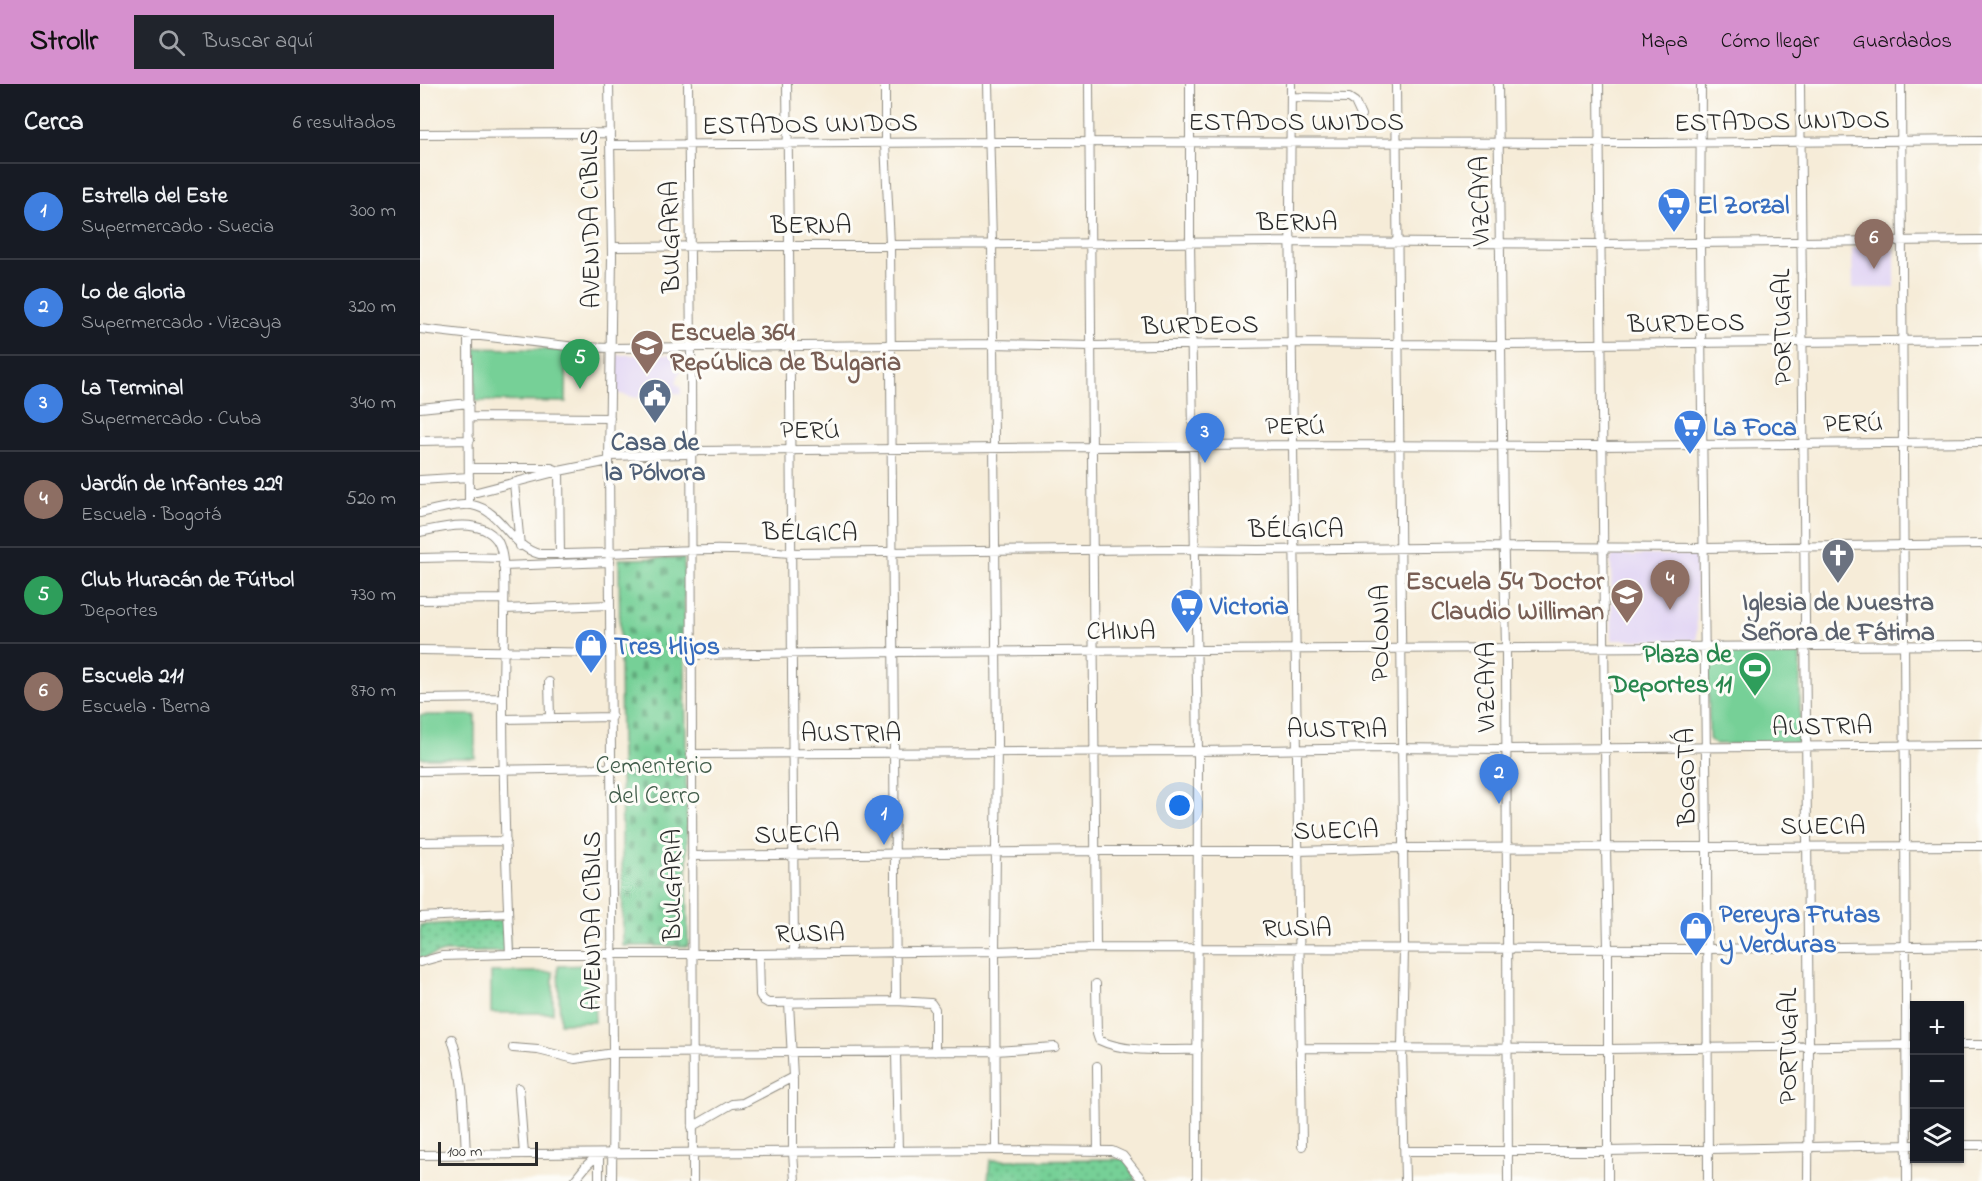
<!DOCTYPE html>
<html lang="es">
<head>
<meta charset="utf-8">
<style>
  :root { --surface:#171b24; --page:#20242c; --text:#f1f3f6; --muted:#9ea1a6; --line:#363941; --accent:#d690ce }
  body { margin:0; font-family:"Indie Flower",sans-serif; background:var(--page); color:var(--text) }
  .controls { position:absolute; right:18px; bottom:18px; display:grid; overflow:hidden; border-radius:0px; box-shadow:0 2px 4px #0004 }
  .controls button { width:54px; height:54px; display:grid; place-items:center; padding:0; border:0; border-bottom:2px solid var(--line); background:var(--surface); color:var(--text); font:30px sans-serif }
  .scale { position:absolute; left:18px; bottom:15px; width:100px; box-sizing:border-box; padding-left:6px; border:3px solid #2b2b2b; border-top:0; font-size:16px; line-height:21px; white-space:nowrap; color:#2b2b2b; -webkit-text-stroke:4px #fdfcf7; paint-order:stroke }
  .you { position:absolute; left:760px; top:722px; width:21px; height:21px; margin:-15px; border:4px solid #fff; border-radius:50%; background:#1a73e8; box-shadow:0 0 0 9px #1a73e833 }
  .badge { display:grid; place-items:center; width:39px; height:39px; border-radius:50%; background:var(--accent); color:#fff; font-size:20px; font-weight:700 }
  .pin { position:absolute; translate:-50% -50px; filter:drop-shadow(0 2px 3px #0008) }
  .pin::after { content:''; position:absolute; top:32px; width:21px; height:18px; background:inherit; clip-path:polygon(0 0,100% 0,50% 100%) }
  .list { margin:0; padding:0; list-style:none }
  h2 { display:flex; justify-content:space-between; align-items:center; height:78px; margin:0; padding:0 24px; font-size:26px }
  h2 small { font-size:20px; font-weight:400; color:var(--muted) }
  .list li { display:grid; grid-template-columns:39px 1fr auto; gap:18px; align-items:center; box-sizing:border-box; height:96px; padding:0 24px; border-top:2px solid var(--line) }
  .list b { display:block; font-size:22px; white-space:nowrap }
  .list p { margin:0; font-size:20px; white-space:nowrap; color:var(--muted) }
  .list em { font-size:20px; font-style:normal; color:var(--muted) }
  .icon { flex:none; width:33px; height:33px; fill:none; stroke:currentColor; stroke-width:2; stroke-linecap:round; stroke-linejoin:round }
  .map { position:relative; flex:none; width:1562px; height:1097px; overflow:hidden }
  header { display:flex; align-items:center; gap:36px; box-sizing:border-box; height:84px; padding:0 30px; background:var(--accent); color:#111 }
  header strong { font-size:28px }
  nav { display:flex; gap:33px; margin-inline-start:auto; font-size:21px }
  .search { width:420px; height:54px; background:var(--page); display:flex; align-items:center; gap:15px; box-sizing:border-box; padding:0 21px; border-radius:0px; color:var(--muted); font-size:22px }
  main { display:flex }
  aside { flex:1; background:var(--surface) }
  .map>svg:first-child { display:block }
  .built { fill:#e1d4f4 }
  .grass { fill:url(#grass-dots); stroke:#507e61; stroke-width:1.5 }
  .cemetery { fill:url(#cemetery-stones); stroke:#507e61; stroke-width:1.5 }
  .pitch { fill:#76d097; stroke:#507e61; stroke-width:1.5 }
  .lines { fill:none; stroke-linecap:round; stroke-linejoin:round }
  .minor-casing { stroke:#908c82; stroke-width:10 }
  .minor { stroke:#fff; stroke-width:8 }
  .labels { text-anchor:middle; stroke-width:6; stroke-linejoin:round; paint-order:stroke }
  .street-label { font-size:26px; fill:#2b2b2b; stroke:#fdfcf7 }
  .shop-label { font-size:26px; font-weight:bold; fill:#366cbe; stroke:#fdfcf7; text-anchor:start }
  .education-label { font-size:26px; font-weight:bold; fill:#785e54; stroke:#fdfcf7; text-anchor:start }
  .service-label { font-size:26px; font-weight:bold; fill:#4e5e75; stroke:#fdfcf7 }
  .worship-label { font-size:26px; font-weight:bold; fill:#5b616d; stroke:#fdfcf7 }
  .leisure-label { font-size:26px; font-weight:bold; fill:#27864d; stroke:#fdfcf7; text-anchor:end }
  .park-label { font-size:26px; fill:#425d4b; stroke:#fdfcf7 }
</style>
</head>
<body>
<header>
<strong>Strollr</strong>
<div class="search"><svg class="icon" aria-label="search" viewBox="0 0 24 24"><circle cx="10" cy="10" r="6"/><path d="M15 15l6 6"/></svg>Buscar aquí</div>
<nav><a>Mapa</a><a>Cómo llegar</a><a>Guardados</a></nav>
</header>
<main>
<aside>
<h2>Cerca<small>6 resultados</small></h2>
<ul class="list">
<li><span class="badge" style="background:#3f7fe0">1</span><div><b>Estrella del Este</b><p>Supermercado · Suecia</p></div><em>300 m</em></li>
<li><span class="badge" style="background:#3f7fe0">2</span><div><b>Lo de Gloria</b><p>Supermercado · Vizcaya</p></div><em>320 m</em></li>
<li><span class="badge" style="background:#3f7fe0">3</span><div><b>La Terminal</b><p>Supermercado · Cuba</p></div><em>340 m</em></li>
<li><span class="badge" style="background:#8d6e63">4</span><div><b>Jardín de Infantes 229</b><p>Escuela · Bogotá</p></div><em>520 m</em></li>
<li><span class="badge" style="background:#2e9e5b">5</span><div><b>Club Huracán de Fútbol</b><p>Deportes</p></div><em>730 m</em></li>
<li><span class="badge" style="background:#8d6e63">6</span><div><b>Escuela 211</b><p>Escuela · Berna</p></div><em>870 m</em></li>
</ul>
</aside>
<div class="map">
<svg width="1562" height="1097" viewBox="0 0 1562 1097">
  <defs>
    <pattern id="grass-dots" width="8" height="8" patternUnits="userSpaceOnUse" patternTransform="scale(1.5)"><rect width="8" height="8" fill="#76d097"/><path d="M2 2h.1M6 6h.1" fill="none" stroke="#61a97b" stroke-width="1.8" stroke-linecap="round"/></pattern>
    <pattern id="cemetery-stones" width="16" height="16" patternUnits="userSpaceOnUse" patternTransform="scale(1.5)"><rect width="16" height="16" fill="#76d097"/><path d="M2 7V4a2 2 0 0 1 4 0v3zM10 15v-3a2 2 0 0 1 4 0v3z" fill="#61a97b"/></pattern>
  </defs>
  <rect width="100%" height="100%" fill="#fdfcf7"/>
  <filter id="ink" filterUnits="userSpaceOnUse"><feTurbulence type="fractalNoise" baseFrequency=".0167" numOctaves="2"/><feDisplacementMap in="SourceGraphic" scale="12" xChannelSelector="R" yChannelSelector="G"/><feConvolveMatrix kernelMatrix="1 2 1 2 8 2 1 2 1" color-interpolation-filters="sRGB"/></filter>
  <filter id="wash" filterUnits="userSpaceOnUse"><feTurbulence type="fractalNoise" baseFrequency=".008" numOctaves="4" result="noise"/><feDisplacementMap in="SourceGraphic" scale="24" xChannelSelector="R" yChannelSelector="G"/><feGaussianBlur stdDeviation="1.35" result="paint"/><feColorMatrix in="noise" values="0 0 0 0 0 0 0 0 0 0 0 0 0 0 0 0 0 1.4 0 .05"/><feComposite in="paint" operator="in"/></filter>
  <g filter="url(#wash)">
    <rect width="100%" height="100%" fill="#f6ecd8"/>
    <!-- built -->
    <path class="built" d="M1432,164H1471L1475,167V204H1433Z
      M197,271H258V274H261V288L259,289L256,300L261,302V311L233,303L229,307L226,305L218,314L196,309Z
      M1194,471H1276L1277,556H1192L1191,474Z"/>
    <!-- grass -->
    <path class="grass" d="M88,836L89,868H24L0,875V841Z
      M705,1075L717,1097H568L570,1076Z"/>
    <!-- cemetery -->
    <path class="cemetery" d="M264,474L268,862H203L199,475Z"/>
    <!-- pitch -->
    <path class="pitch" d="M55,264L147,266L146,318L55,317Z
      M1292,566H1376L1380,568V657L1376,660H1295L1289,655L1288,571Z
      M0,631H55V674H0Z
      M173,881L175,938L140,939L138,882Z
      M71,888H133V929H71Z"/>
  </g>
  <g filter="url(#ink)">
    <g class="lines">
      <defs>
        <path id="minor" d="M189,0L192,172L189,377L193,969L192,1097
          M268,0L271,264L273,1097
          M367,0L369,161L374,870
          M465,0V59L470,160L476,917
          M568,0L572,159L577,658L575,867L576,1066
          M669,0L676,864
          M770,0V158L778,667L777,1097
          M871,0L870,127L882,1062
          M976,0L984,864L982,964L985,1097
          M1078,0L1083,434L1086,564L1088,1097
          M1179,0L1186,764L1188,865V1097
          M1281,0L1280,158L1287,762L1288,1097
          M1380,0L1389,962L1388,1097
          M1481,0L1487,1097
          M871,13L929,14L935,18L941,31
          M0,50L190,49
          M190,61L570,58L1233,59L1562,56
          M192,163L871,158L1181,160L1562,156
          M0,245L156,263L191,264L573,260L672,262L873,259L1082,261L1562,256
          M48,250L49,421
          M0,324L49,319
          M49,333L190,334
          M0,357L50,356
          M190,372L265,370L278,367L874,361L1182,362L1562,358
          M50,384H131L139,387L140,471
          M0,396L49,393
          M94,399L100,462
          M50,408H57L139,387L189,377
          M0,429C14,426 38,419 52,421C83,427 88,461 119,470C202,471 287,461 370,469L760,465L838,466L1083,463L1285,464L1562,460
          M0,448C23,443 60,433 77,456C87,471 84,515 84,533C84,560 83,588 83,615C83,700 86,785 90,870
          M0,474L44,473L82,474
          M83,482L190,478
          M0,516L84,515
          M84,525L190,521
          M0,566L190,569
          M273,571L473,568L1562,561
          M129,598L130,633
          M0,615L83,614
          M83,635L192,633
          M271,670L778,667L965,664L1086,665L1562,661
          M0,687L192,684
          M0,758L86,757
          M272,772L676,767H878L982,764L1562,762
          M0,833L88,829
          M339,870L340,911L343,916L348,919L476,917L511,919L515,925V968
          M0,878L22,872L90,870H339L575,867L676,864L1287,865L1562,861
          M676,900L677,950L679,956C708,970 746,965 778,966
          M369,919L373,993V1069L375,1097
          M32,955C44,991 44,1032 46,1071
          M1540,961H1562
          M93,964L118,966L155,975L193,969L576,967L635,963
          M880,964L1187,965L1494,961
          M476,968L478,1068
          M677,982L678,1067
          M99,1004L104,1070
          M272,1043L312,1020L323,1019L373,993
          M1540,1061H1562
          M985,1067H1188L1494,1061
          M179,1070V1097
          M0,1071L576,1066L692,1067L703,1072L723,1097
          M154,1097L167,1081L179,1070"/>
      </defs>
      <!-- minor casing -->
      <use href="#minor" class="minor-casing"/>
      <!-- minor -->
      <use href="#minor" class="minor"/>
    </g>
  </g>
  <!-- icons -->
  <defs>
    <symbol id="supermarket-pin" viewBox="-11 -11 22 30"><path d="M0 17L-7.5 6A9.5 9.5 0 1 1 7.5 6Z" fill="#3f7fe0" stroke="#fdfcf7"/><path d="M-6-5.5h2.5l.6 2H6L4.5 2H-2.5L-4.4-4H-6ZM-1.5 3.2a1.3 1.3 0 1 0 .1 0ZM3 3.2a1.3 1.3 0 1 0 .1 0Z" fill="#fff"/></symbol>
    <symbol id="school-pin" viewBox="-11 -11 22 30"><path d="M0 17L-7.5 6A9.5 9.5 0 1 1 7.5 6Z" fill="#8d6e63" stroke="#fdfcf7"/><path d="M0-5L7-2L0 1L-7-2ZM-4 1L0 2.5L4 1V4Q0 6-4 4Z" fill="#fff"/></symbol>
    <symbol id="civic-pin" viewBox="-11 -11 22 30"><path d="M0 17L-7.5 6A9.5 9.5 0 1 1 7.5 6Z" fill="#5c6f8a" stroke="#fdfcf7"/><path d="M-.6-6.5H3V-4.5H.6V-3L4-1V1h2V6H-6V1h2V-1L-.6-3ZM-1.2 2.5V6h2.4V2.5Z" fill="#fff"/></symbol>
    <symbol id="church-pin" viewBox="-11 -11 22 30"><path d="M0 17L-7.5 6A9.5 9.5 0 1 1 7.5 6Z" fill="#6b7280" stroke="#fdfcf7"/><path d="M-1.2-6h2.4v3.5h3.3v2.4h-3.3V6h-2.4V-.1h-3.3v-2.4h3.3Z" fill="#fff"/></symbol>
    <symbol id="shop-pin" viewBox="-11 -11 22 30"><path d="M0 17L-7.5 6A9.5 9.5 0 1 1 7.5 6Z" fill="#3f7fe0" stroke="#fdfcf7"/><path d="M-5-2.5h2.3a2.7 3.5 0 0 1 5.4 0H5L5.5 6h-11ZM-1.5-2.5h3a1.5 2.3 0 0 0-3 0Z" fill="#fff"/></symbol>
    <symbol id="stadium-pin" viewBox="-11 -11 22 30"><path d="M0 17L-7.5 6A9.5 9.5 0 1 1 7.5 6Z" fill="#2e9e5b" stroke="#fdfcf7"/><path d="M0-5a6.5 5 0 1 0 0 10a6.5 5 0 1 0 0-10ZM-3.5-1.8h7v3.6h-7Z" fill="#fff"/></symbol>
  </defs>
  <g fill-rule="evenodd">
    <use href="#supermarket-pin" x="1235" y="101" width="38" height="52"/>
    <use href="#school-pin" x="208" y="243" width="38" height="52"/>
    <use href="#civic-pin" x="216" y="292" width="38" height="52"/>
    <use href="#supermarket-pin" x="1251" y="323" width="38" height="52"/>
    <use href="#church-pin" x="1399" y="452" width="38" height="52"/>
    <use href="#school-pin" x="1188" y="492" width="38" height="52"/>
    <use href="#supermarket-pin" x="748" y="502" width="38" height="52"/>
    <use href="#shop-pin" x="152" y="542" width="38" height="52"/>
    <use href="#stadium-pin" x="1316" y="565" width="38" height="52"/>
    <use href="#shop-pin" x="1257" y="825" width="38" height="52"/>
  </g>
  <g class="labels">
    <!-- street labels -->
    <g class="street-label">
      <text transform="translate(1362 36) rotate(-1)" y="9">ESTADOS UNIDOS</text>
      <text x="876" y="46">ESTADOS UNIDOS</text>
      <text transform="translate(390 39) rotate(-1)" y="9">ESTADOS UNIDOS</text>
      <text transform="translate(1059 117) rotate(-91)" y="9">VIZCAYA</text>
      <text transform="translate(169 135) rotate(-91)" y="9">AVENIDA CIBILS</text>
      <text x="877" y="146">BERNA</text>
      <text x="391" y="149">BERNA</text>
      <text transform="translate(249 153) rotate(-91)" y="9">BULGARIA</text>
      <text transform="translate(1266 238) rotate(-1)" y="9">BURDEOS</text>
      <text transform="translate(780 240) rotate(-1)" y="9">BURDEOS</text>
      <text transform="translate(1361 243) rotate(-91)" y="9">PORTUGAL</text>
      <text transform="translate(1433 338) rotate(-1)" y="9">PERÚ</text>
      <text x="875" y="350">PERÚ</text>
      <text x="390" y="354">PERÚ</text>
      <text x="876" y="453">BÉLGICA</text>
      <text transform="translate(390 447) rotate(1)" y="9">BÉLGICA</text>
      <text x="701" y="555">CHINA</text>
      <text transform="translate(959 549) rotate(-90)" y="9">POLONIA</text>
      <text transform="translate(1065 603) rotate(-90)" y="9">VIZCAYA</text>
      <text transform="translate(1402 641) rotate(-1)" y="9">AUSTRIA</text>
      <text x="917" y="653">AUSTRIA</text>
      <text x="431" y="657">AUSTRIA</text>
      <text transform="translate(1265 693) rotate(-91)" y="9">BOGOTÁ</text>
      <text x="1403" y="750">SUECIA</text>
      <text transform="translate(916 745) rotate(-1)" y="9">SUECIA</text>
      <text transform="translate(377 749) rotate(-1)" y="9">SUECIA</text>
      <text transform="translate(251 801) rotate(-90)" y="9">BULGARIA</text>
      <text transform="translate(171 837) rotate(-90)" y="9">AVENIDA CIBILS</text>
      <text x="877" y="852">RUSIA</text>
      <text transform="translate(390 848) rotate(-1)" y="9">RUSIA</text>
      <text transform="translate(1367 962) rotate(-90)" y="9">PORTUGAL</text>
    </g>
    <!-- shop labels -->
    <g class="shop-label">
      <text x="1277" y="129">El Zorzal</text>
      <text x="1293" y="351">La Foca</text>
      <text x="790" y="530">Victoria</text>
      <text x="194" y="570">Tres Hijos</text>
      <text x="1299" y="838">Pereyra Frutas<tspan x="1299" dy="30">y Verduras</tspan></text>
    </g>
    <!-- education labels -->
    <g class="education-label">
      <text x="250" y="256">Escuela 364<tspan x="250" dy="30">República de Bulgaria</tspan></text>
      <text x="1184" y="505" text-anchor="end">Escuela 54 Doctor<tspan x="1184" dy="30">Claudio Williman</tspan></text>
    </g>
    <!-- service labels -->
    <g class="service-label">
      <text x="235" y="366">Casa de<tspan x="235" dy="30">la Pólvora</tspan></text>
    </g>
    <!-- worship labels -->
    <g class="worship-label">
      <text x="1418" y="526">Iglesia de Nuestra<tspan x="1418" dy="30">Señora de Fátima</tspan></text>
    </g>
    <!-- leisure labels -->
    <g class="leisure-label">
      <text x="1312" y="578">Plaza de<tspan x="1312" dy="30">Deportes 11</tspan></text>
    </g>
    <!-- park labels -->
    <g class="park-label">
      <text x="234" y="689">Cementerio<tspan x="234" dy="30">del Cerro</tspan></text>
    </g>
  </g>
</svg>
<div class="controls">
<button>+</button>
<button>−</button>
<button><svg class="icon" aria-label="layers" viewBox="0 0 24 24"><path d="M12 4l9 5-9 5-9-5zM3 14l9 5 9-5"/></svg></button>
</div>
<div class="scale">100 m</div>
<div class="you"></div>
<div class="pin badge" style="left:464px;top:761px;background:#3f7fe0">1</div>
<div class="pin badge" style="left:1079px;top:720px;background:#3f7fe0">2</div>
<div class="pin badge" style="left:785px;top:379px;background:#3f7fe0">3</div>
<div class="pin badge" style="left:1250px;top:526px;background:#8d6e63">4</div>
<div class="pin badge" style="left:160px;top:305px;background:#2e9e5b">5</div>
<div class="pin badge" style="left:1454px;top:185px;background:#8d6e63">6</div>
</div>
</main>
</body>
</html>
